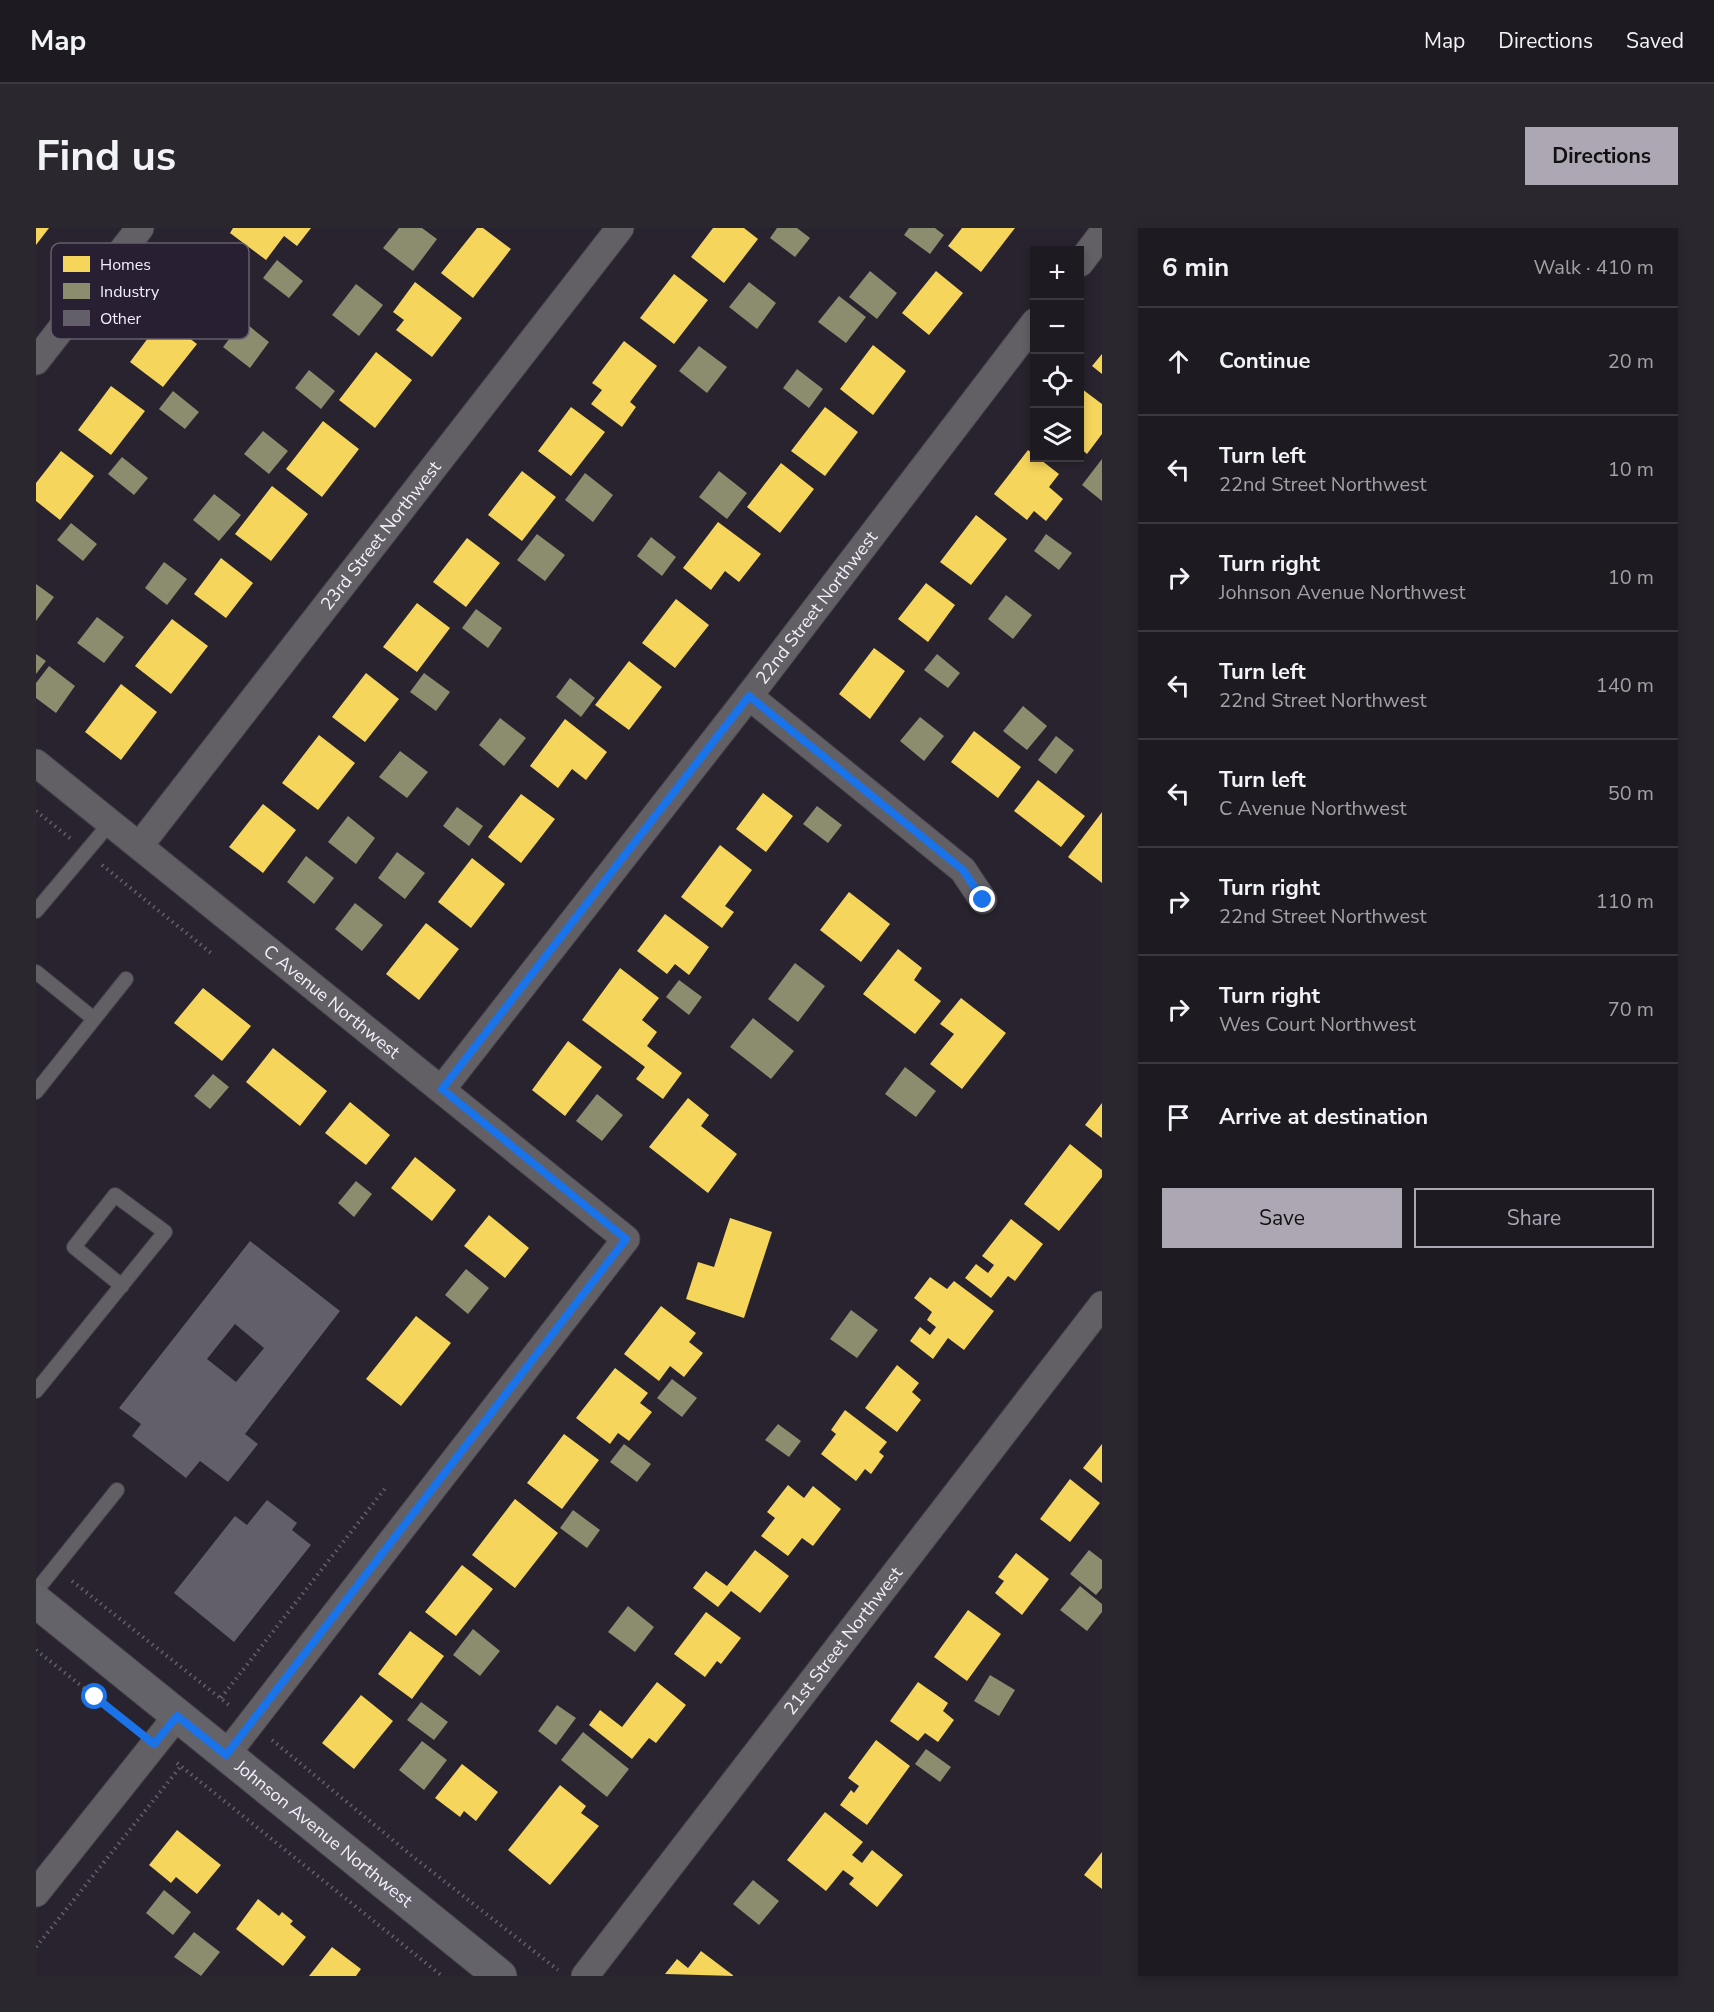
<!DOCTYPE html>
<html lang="en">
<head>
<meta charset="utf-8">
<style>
  :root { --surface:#1e1a22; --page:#2b272f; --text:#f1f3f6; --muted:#a1a1a5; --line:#3c3840; --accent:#ada7b3 }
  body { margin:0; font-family:"Nunito Sans",sans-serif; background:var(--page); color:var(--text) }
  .controls { position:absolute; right:18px; top:18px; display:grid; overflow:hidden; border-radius:0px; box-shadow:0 3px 9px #0003 }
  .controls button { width:54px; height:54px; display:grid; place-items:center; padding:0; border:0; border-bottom:2px solid var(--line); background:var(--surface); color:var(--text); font:30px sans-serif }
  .stop { position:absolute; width:18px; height:18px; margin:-14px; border:4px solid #1a73e8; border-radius:50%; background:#fff }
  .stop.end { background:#1a73e8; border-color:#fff; box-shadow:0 2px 6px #0008 }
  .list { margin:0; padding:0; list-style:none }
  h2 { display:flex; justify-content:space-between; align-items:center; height:78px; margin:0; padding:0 24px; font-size:26px }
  h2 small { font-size:20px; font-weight:400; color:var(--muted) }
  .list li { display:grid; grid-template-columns:39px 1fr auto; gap:18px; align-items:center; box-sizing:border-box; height:108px; padding:0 24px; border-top:2px solid var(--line) }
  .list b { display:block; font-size:22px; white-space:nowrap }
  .list p { margin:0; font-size:20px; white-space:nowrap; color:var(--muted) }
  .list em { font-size:20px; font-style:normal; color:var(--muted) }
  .actions { display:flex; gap:12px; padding:18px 24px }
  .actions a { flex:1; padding:14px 0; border:2px solid var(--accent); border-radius:0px; text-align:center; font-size:21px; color:var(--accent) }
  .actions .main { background:var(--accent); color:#111 }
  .icon { flex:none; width:33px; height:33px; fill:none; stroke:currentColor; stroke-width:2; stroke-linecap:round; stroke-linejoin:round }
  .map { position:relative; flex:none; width:1066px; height:1748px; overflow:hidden; border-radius:0px }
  header { display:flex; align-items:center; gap:36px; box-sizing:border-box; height:84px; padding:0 30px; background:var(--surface); border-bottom:2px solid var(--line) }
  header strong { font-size:28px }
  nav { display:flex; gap:33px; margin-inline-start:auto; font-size:21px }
  .intro { display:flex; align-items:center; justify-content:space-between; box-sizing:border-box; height:144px; padding:0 36px }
  h1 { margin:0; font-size:42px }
  .button { padding:15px 27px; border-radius:0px; background:var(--accent); color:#111; font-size:21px; font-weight:700 }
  main { display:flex; gap:36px; padding:0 36px }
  aside { flex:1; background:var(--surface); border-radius:0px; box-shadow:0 3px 9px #0003 }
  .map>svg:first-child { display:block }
  .homes { fill:#f6d55c }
  .industry { fill:#8c8c6e }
  .building { fill:#635f69; fill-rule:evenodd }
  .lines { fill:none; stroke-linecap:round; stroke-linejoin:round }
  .lane-casing { stroke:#45404a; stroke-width:16 }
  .street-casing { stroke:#45404a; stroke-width:29 }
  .secondary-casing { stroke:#45404a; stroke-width:35 }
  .path { stroke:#646268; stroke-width:4; stroke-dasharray:1.5 4.5; stroke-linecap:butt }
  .lane { stroke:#636065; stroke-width:14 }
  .street { stroke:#636065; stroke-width:27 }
  .secondary { stroke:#65636a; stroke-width:33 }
  .route { stroke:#1a73e8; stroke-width:8 }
  .labels { text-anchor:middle; stroke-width:6; stroke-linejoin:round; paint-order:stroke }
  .street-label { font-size:18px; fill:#f4eefb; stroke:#281f32 }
  .key { fill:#281f32; stroke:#655d6e; stroke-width:1.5 }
  .key-label { font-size:16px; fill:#f4eefb }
</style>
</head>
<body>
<header>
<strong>Map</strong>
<nav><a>Map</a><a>Directions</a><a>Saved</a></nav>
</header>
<div class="intro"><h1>Find us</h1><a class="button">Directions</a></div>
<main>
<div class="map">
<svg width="1066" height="1748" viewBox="0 0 1066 1748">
  <rect width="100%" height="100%" fill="#28232e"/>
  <!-- homes -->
  <path class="homes" d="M0,0H13L0,17Z
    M197,0H275L261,18L248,8L230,32L194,5Z
    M441,0H447L475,21L437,70L405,45Z
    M677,0H708L722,11L688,55L655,29Z
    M926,0H979L945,44L912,18Z
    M900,43L927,65L893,107L866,85Z
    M638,46L672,72L638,116L604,90Z
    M379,54L426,90L396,129L360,102L368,92L357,84Z
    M127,90L161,116L127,159L94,134Z
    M588,113L621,138L594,174L600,179L586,199L555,176L566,162L556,155Z
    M837,117L870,143L837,187L804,161Z
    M340,124L376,152L339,200L303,172Z
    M1066,126V146L1056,138Z
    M75,158L109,183L75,227L42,202Z
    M1046,161L1066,176V206L1051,226L1044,220V164Z
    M535,179L569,204L535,248L502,223Z
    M789,179L822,204L789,248L755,223Z
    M287,193L323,221L286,269L250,241Z
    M992,222L1023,246L1013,259L1027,271L1010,293L998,283L991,292L958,266Z
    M25,223L58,248L24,292L0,273V255Z
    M745,235L778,261L744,305L711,279Z
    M486,243L520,269L486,313L452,287Z
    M236,258L272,286L235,333L199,306Z
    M940,287L971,311L935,357L904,334Z
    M682,294L725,326L703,354L689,343L675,362L647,340Z
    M431,310L464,335L430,379L397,354Z
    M185,330L217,355L190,390L158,366Z
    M890,355L919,377L892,414L862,391Z
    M640,371L673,397L639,440L606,415Z
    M381,375L414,400L381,444L347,419Z
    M136,391L172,418L135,466L99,438Z
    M838,420L869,443L834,491L803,466Z
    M593,433L626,459L593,502L559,477Z
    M330,445L363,471L329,514L296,489Z
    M85,456L121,484L85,532L49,504Z
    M529,491L571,524L550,552L536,541L522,560L494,538Z
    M938,503L985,539L962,570L915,534Z
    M283,507L319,535L282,582L246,555Z
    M1002,552L1049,588L1025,619L978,583Z
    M727,565L757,588L730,624L700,601Z
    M485,566L519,591L485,635L452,609Z
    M227,576L260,602L227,645L193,619Z
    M1066,584V655L1032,629Z
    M684,617L716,642L689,678L698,684L686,700L645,669Z
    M436,630L469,656L435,700L402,674Z
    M813,664L854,696L825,734L784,702Z
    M629,686L673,719L653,747L639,736L631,746L601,723Z
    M390,695L423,721L383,772L350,746Z
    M862,721L886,740L878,752L905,773L879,806L827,766Z
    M584,740L623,770L606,792L621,804L611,818L646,845L627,871L600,851L609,839L546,792Z
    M167,760L215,798L186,833L138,795Z
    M925,770L970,805L926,861L894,836L918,806L904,796Z
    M532,813L566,839L529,888L496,862Z
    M237,820L291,863L264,898L210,854Z
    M652,870L673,887L665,898L701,926L672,965L613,919Z
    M314,874L354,907L330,937L289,905Z
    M1066,875V910L1049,897Z
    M1034,916L1066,942V949L1023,1003L988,976Z
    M379,929L420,962L396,993L355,960Z
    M453,987L493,1020L469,1050L428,1018Z
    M694,990L736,1004L708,1090L650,1071L662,1034L678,1039Z
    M975,991L1007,1016L979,1053L972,1048L955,1070L929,1050L940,1036L952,1045L958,1037L946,1028Z
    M894,1049L911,1061L918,1053L958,1083L928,1122L912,1110L897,1131L874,1113L884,1099L894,1107L900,1099L891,1092L896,1084L878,1070Z
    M625,1078L660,1105L653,1114L667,1125L648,1149L634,1138L623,1153L588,1126Z
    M380,1088L415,1115L365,1178L330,1151Z
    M861,1137L883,1155L876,1164L885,1172L861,1204L829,1180Z
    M579,1140L612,1165L604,1175L616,1184L593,1213L582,1205L574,1216L540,1190Z
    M809,1182L851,1214L843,1224L848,1228L835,1246L829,1241L820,1253L785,1226L800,1206L795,1202Z
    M528,1206L563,1232L526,1281L491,1255Z
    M1066,1216V1255L1047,1240Z
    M1034,1251L1064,1275L1034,1314L1004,1291Z
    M752,1257L768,1270L777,1258L805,1281L777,1318L766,1310L752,1328L725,1308L739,1290L731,1284Z
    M479,1271L522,1305L479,1360L436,1327Z
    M719,1322L753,1348L724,1385L695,1363L682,1379L657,1360L670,1343L691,1358Z
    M980,1325L1013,1351L986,1387L959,1365L968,1353L962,1349Z
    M426,1337L457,1361L420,1408L389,1384Z
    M932,1382L965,1406L931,1453L898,1429Z
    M670,1384L705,1410L685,1436L681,1433L669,1449L638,1426Z
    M374,1403L408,1428L376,1471L342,1446Z
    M621,1454L650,1477L620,1515L613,1510L596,1531L553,1497L564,1482L586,1499Z
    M882,1454L912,1475L907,1483L918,1492L902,1514L889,1505L882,1513L854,1493Z
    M325,1467L357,1493L318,1541L286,1515Z
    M840,1512L874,1538L831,1597L804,1577L815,1562L818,1565L823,1558L812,1550Z
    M426,1536L462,1564L440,1593L428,1583L424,1589L399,1570Z
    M524,1557L550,1578L545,1585L563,1598L514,1657L472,1622Z
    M789,1584L827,1614L816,1627L826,1635L836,1622L867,1647L841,1679L813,1656L818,1650L807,1642L790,1663L751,1632Z
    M141,1602L185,1637L161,1666L140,1649L135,1655L113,1637Z
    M1066,1624V1661L1048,1647Z
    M222,1671L243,1688L246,1684L257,1693L254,1696L270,1709L247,1738L200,1701Z
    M296,1719L325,1741L320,1748H273Z
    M665,1723L698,1748L629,1746L641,1731L652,1740Z"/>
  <!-- industry -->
  <path class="industry" d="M363,0H386L401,11L377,43L347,20Z
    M741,0H761L774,10L759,29L734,10Z
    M873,0H899L908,7L894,26L868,7Z
    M241,32L267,53L253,70L227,50Z
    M834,43L861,65L841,91L813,69Z
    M713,54L740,75L721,101L693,79Z
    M320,56L347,77L323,108L296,87Z
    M803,68L830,89L810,115L782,94Z
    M207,93L233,114L214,140L187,119Z
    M663,118L691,139L671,165L643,143Z
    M761,141L787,161L773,180L747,160Z
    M273,142L299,163L285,181L259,160Z
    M137,163L163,184L149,201L123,181Z
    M227,203L252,223L233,246L208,226Z
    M86,229L112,250L98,267L72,246Z
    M1066,231V273L1046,257Z
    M683,243L711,265L691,291L663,269Z
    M549,245L577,267L557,294L529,272Z
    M178,266L205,287L183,313L157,292Z
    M35,295L61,316L47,333L21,312Z
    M501,306L529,327L509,353L481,332Z
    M1010,306L1036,325L1023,342L998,323Z
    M615,309L640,329L626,348L601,328Z
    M128,334L151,351L131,377L109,360Z
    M0,356L18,369L0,393Z
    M970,367L996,387L977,411L952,391Z
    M440,381L466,400L452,420L426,400Z
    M61,389L88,409L68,435L41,415Z
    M0,426L10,433L0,446Z
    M901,426L924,445L912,460L888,442Z
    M13,438L39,458L20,485L0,470V455Z
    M388,445L414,464L400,483L374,464Z
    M534,450L559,470L545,489L520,469Z
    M987,478L1011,498L991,522L967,503Z
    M884,489L908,508L888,533L864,513Z
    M464,490L490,510L468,538L443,517Z
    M1020,508L1038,522L1020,546L1002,532Z
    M364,523L392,544L371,570L343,549Z
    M781,578L806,597L792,615L767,596Z
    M421,579L447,598L433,618L407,598Z
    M312,588L339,610L320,636L292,614Z
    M361,624L389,645L369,671L342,650Z
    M270,628L298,650L278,676L251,654Z
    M319,675L347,697L326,723L299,701Z
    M759,735L789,758L762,794L732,771Z
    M643,752L666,769L653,787L630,769Z
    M717,790L758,823L735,851L694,819Z
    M869,839L900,863L880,889L849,866Z
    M177,846L193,859L174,881L158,868Z
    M561,866L587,887L566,913L540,893Z
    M320,953L336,966L318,989L302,975Z
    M430,1041L453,1060L432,1086L409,1067Z
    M815,1082L842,1102L821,1130L794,1111Z
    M636,1151L661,1170L646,1189L621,1170Z
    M742,1196L765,1213L753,1229L729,1212Z
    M588,1216L615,1236L601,1254L574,1234Z
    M537,1282L564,1302L551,1320L524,1300Z
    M1053,1322L1066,1332V1360L1060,1367L1034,1346Z
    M1044,1358L1066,1376V1384L1051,1403L1024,1382Z
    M592,1378L618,1399L599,1424L572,1404Z
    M437,1401L464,1423L444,1448L417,1427Z
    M954,1447L979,1462L963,1488L938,1473Z
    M385,1474L412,1494L398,1512L371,1492Z
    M521,1477L540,1490L520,1517L502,1503Z
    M547,1504L593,1541L571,1569L525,1532Z
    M386,1513L411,1532L388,1562L363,1542Z
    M890,1521L915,1539L904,1554L879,1536Z
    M717,1652L743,1673L723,1697L697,1676Z
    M128,1662L155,1684L137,1707L110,1685Z
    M158,1704L184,1724L165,1748L138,1729Z"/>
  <!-- building -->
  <path class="building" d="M214,1013L304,1083L209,1206L222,1216L192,1254L164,1233L150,1250L96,1208L105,1196L83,1180ZM199,1096L228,1120L200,1154L171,1131Z
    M231,1272L261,1295L256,1302L275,1317L198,1414L138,1365L199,1288L211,1297Z"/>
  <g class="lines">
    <defs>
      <path id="lane" d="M0,683L75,594
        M0,744L58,791
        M0,864L90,751
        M0,1163L129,1004L79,967L38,1019L86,1058
        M0,1363L81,1262"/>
      <g id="street">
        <path d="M1044,35L1066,6"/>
        <path d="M0,133L104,0"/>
        <path d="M713,468L927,642L947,672"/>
        <path id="s1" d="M0,535L590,1011L190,1527"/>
        <path id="s2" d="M104,617L584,0"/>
        <path id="s3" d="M406,861L713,468L999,94"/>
        <path d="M0,1665L141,1488"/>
        <path id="s4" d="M549,1748L1066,1077"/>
      </g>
      <g id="secondary">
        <path id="s5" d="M0,1373L464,1748"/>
      </g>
    </defs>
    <!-- lane casing -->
    <use href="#lane" class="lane-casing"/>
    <!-- street casing -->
    <use href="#street" class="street-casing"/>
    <!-- secondary casing -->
    <use href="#secondary" class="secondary-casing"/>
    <!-- path -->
    <path class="path" d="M0,583L35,611
      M66,637L175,725
      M36,1353L193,1477
      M0,1422L96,1498
      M185,1470L351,1258
      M236,1512L376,1628L522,1742
      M141,1535L406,1748
      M0,1719L145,1538"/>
    <!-- lane -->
    <use href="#lane" class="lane"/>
    <!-- street -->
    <use href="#street" class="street"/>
    <!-- secondary -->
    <use href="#secondary" class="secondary"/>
  </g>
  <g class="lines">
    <!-- route -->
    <path class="route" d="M59,1469L118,1516L141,1488L190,1527L590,1011L406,861L713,468L927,642L947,672"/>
  </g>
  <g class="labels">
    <!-- street labels -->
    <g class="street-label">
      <text dy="6" stroke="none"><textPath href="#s2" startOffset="392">23rd Street Northwest</textPath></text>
      <text dy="6" stroke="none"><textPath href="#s3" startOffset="610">22nd Street Northwest</textPath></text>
      <text dy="6" stroke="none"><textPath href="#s1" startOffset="380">C Avenue Northwest</textPath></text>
      <text dy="6" stroke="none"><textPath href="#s4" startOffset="423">21st Street Northwest</textPath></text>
      <text dy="6" stroke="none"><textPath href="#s5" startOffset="370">Johnson Avenue Northwest</textPath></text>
    </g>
  </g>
  <!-- legend -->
  <rect x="15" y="15" width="198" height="96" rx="9" class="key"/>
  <rect x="27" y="28" width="27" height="16" fill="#f6d55c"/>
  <rect x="27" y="55" width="27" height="16" fill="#8c8c6e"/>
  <rect x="27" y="82" width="27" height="16" fill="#635f69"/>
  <g class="key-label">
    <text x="64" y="42">Homes</text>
    <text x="64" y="69">Industry</text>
    <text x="64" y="96">Other</text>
  </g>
</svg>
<div class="controls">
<button>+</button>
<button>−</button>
<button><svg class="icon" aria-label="locate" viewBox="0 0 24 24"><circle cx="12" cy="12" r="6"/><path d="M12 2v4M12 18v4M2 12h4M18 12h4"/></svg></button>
<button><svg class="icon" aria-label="layers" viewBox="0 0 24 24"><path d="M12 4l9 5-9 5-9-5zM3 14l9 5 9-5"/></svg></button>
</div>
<div class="stop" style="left:59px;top:1469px"></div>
<div class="stop end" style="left:947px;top:672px"></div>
</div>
<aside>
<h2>6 min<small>Walk · 410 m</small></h2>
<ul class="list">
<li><svg class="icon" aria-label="ahead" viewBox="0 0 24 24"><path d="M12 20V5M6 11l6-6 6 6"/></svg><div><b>Continue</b></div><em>20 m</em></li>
<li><svg class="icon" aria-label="left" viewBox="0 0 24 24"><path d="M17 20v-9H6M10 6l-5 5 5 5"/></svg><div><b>Turn left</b><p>22nd Street Northwest</p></div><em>10 m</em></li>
<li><svg class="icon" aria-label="right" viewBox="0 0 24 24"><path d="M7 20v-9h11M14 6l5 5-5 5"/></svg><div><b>Turn right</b><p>Johnson Avenue Northwest</p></div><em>10 m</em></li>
<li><svg class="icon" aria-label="left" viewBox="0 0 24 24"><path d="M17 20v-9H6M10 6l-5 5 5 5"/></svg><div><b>Turn left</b><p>22nd Street Northwest</p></div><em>140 m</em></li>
<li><svg class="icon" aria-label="left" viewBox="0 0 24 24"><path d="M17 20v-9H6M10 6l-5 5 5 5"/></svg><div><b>Turn left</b><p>C Avenue Northwest</p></div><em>50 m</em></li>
<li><svg class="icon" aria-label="right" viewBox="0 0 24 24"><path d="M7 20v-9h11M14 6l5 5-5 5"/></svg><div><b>Turn right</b><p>22nd Street Northwest</p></div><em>110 m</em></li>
<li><svg class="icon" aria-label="right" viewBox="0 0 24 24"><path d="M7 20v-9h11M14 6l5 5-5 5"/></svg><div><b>Turn right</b><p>Wes Court Northwest</p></div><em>70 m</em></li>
<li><svg class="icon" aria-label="arrive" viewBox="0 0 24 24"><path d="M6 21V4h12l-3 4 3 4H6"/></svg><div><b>Arrive at destination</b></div></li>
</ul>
<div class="actions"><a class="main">Save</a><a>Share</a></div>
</aside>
</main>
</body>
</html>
